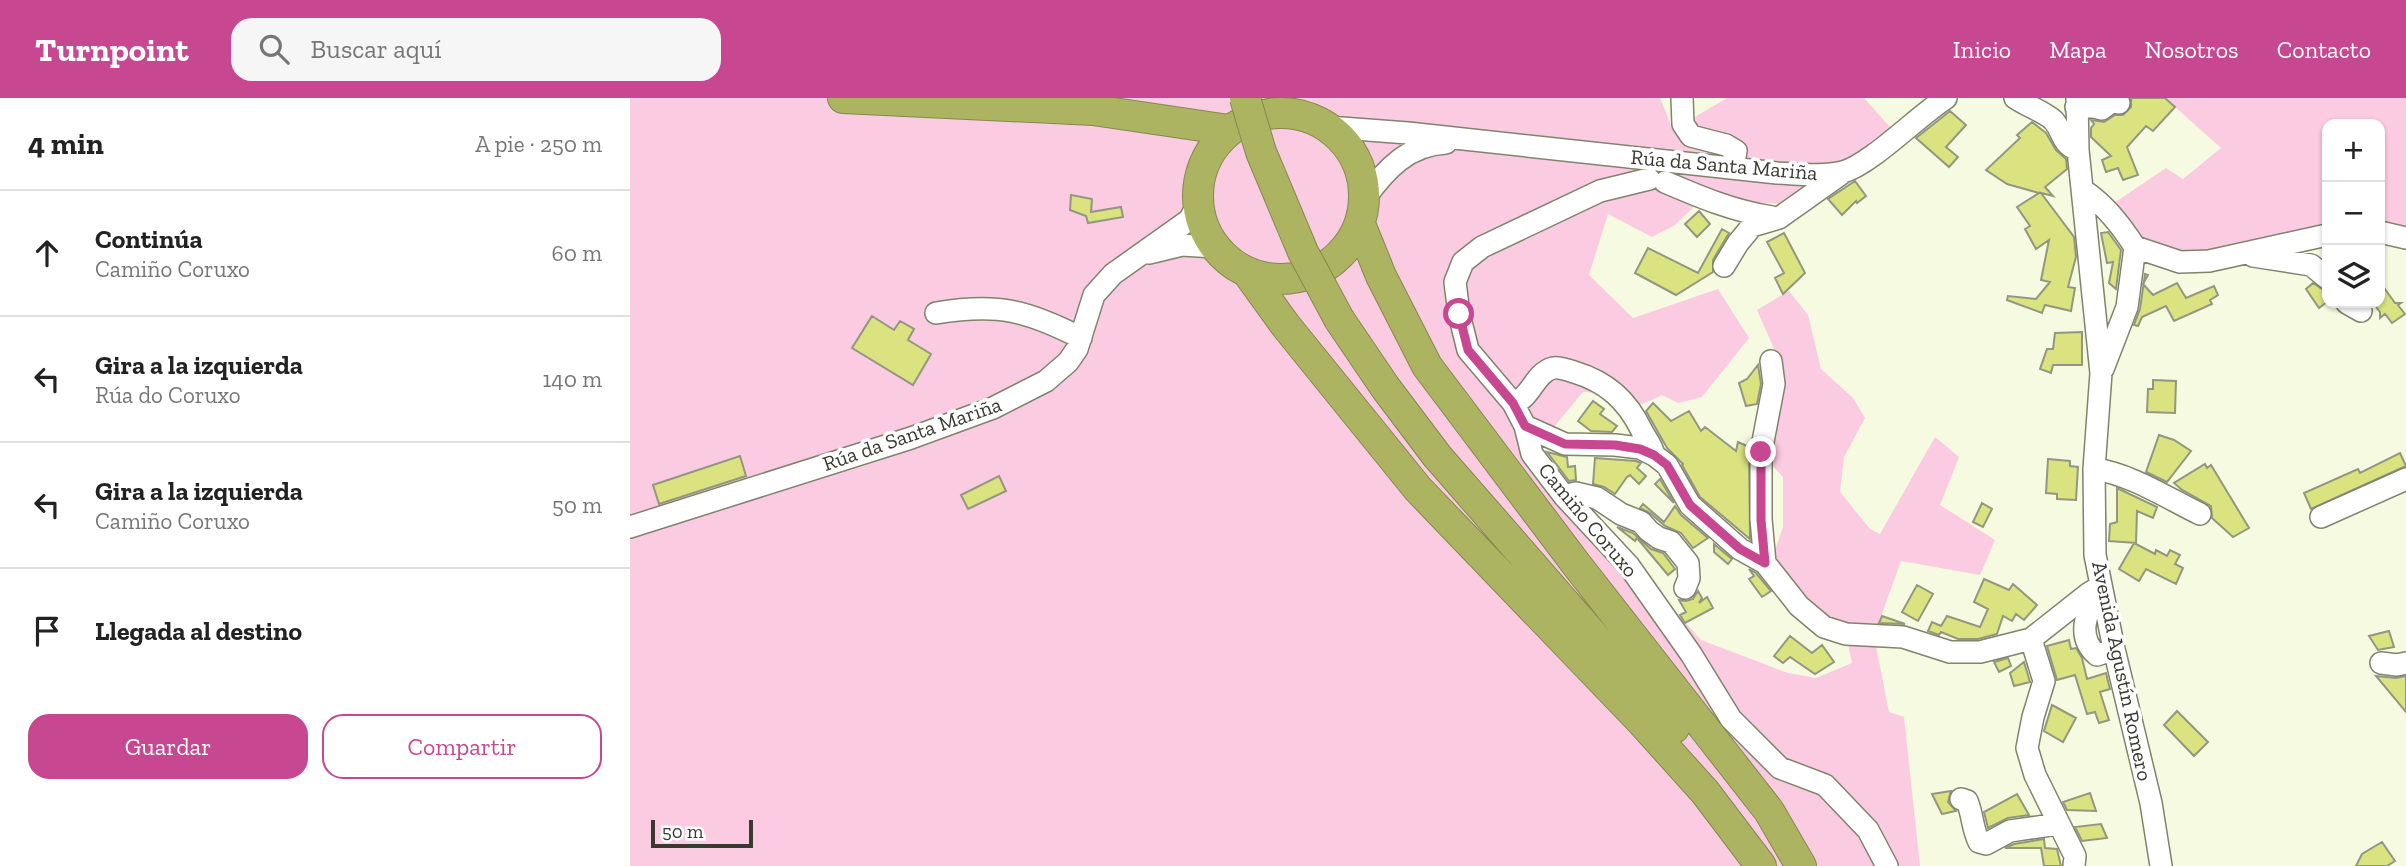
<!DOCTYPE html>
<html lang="es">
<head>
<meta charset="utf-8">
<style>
  :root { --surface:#fff; --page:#f6f6f6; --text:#222; --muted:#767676; --line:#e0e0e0; --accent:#c74790 }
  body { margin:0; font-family:"Zilla Slab",serif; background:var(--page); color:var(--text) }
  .controls { position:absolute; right:21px; top:21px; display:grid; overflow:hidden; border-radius:14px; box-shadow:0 2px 5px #0004 }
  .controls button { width:63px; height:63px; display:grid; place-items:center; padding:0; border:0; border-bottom:2px solid var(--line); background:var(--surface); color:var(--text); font:35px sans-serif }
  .scale { position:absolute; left:21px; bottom:18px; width:102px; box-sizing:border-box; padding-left:7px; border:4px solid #383a30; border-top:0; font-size:19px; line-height:24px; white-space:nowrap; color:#383a30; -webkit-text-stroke:5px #fff; paint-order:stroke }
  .stop { position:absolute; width:21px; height:21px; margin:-16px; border:5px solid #c74790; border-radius:50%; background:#fff }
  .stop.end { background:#c74790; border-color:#fff; box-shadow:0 2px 7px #0008 }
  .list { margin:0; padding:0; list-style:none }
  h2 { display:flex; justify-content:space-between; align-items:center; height:91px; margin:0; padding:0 28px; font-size:30px }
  h2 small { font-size:23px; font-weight:400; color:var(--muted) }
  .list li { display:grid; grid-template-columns:46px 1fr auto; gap:21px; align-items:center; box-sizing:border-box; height:126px; padding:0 28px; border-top:2px solid var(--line) }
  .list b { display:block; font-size:26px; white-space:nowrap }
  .list p { margin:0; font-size:23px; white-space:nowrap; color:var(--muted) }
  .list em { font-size:23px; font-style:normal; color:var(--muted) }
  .actions { display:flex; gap:14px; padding:21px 28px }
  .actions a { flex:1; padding:16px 0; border:2px solid var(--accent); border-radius:21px; text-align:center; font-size:24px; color:var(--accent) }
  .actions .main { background:var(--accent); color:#fff }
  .icon { flex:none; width:38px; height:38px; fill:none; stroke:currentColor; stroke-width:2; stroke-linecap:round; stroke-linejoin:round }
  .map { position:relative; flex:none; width:1776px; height:768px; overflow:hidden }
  header { display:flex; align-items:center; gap:42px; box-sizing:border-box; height:98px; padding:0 35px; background:var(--accent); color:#fff }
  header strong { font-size:33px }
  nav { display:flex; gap:38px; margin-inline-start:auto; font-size:24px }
  .search { width:490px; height:63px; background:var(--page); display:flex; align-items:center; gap:18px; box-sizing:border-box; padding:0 24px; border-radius:21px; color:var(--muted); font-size:26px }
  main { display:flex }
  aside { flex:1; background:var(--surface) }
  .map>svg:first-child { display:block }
  .green { fill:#fbcbe1 }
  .building { fill:#dae380; stroke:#949780; stroke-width:2 }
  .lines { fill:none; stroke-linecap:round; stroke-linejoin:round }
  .minor-casing { stroke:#80836d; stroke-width:24 }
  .highway-casing { stroke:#838950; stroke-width:32 }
  .minor { stroke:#fff; stroke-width:21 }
  .highway { stroke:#acb462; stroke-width:30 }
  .highway-bridge-casing { stroke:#838950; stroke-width:32; stroke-linecap:butt }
  .highway-bridge { stroke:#acb462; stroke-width:30 }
  .route { stroke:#c74790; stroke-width:9 }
  .labels { text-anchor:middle; stroke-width:7; stroke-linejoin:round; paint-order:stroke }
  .street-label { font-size:21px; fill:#383a30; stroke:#fff }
</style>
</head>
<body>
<header>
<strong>Turnpoint</strong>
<div class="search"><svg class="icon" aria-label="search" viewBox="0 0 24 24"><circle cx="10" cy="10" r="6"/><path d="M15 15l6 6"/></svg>Buscar aquí</div>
<nav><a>Inicio</a><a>Mapa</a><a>Nosotros</a><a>Contacto</a></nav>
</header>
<main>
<aside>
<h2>4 min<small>A pie · 250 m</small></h2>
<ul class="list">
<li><svg class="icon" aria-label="ahead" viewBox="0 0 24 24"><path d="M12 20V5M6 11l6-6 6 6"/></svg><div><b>Continúa</b><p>Camiño Coruxo</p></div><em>60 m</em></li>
<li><svg class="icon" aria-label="left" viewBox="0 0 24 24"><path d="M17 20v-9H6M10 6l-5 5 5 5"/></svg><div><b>Gira a la izquierda</b><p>Rúa do Coruxo</p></div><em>140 m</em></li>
<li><svg class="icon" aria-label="left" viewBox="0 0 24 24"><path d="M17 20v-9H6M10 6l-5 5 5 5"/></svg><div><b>Gira a la izquierda</b><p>Camiño Coruxo</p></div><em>50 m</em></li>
<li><svg class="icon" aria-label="arrive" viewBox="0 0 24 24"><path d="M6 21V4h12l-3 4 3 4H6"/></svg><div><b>Llegada al destino</b></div></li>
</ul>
<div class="actions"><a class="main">Guardar</a><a>Compartir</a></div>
</aside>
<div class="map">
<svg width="1776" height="768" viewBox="0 0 1776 768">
  <rect width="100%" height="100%" fill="#f6fae1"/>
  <!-- green -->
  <path class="green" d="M0,0H1030L1043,32L1097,0H1234L1267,37L1167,107L1118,104L1079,94L1045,127L1022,139L978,116L959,177L1003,220L1088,191L1119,240L1072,299L1048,305L1032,297C1014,306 998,314 979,304C967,299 967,294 953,294L923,330L914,331L903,357L1071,542L1158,575L1186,580L1222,565L1216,536L1150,476L1144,455L1153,429V379L1143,368L1138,352L1148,260L1127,212L1159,193L1178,217L1191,271L1223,300L1235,320L1214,359L1210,394L1240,431L1250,436L1305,339L1329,359L1310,407L1365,442L1350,477L1271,463L1244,538L1259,614L1274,619L1290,768H0Z
    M1535,0H1776V142L1750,138V26H1697V131L1579,163L1513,146L1484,105L1536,70L1553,81L1591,50Z"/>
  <!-- building -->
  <path class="building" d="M1501,0H1535L1545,9L1523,33L1516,28L1497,49L1508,77L1493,82L1488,70L1476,74L1472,62L1481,58L1461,39V30L1464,26L1461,22L1474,24L1485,17H1493L1501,9Z
    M1320,13L1336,27L1316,49L1328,59L1319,69L1286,40Z
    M1402,24L1416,35L1426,52L1436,61L1437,71L1415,89L1423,98L1411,95L1444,139L1446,159L1438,189L1445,190L1441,213L1415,207L1412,215L1377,202L1378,198L1406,201L1420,184L1411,182L1419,142L1406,151L1395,131L1400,128L1387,109L1409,95L1377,86L1356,72L1390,40L1387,37Z
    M1225,83L1236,98L1227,105L1226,103L1212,117L1198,101Z
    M441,97L462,101L461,114L491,109L493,119L458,125L456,118L440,112Z
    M1069,113L1080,126L1067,139L1055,126Z
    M1092,131L1099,135L1083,162V174L1046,197L1005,175L1018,150L1068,175Z
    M1478,134L1491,152L1486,191L1479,185L1483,164L1477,165L1471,135Z
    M1154,135L1175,175L1153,196L1145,180L1154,175L1137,144Z
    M1515,176L1518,177L1513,186L1523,197L1547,185L1556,200L1584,188L1588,197L1580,202L1582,206L1544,223L1536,208L1512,219L1508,228L1504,227L1510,211Z
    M1750,184L1765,205H1771L1768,207L1775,216L1762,225L1755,216L1750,220V214L1743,205H1750Z
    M1683,185L1695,193L1693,195L1697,204L1689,210L1676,191Z
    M242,218L264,232L270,223L284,231L278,242L301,256L283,287L222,250Z
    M1452,234V267H1423L1421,275L1410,271L1417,251H1423L1425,235Z
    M1128,267L1131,286L1127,306L1116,308L1109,285L1117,281Z
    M1523,282L1546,283L1545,315L1517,314L1518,291H1523Z
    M963,303L974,311L970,316L987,328L982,334L961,333L948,323Z
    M1023,305L1041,323L1059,313L1071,333L1075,329L1106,353L1108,344L1119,349L1120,441L1070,399L1052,367L1053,366L1037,350L1016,313Z
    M1529,337L1544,342L1561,353L1537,384L1516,374Z
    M917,354L937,359L938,369L945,368L946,382L939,383Z
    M1770,355L1776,368L1681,411L1674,395L1728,371L1730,375Z
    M110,358L116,378L29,406L23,387Z
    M965,360L1006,363L1011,365L1007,370L1016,378L1009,386L1000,377L997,379L985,396L974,389L963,386Z
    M1418,361L1440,363V368L1448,369L1446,402L1427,401V396L1416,395Z
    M1575,366L1577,370L1581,367L1619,430L1603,439L1582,420L1581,408L1552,392L1544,385Z
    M369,378L376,393L338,411L331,397Z
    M1030,381L1044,405L1025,386Z
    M1487,390L1527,409L1523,420L1507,413L1506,445L1479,443L1480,426L1487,424Z
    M1352,405L1362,411L1353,429L1343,424Z
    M1013,406L1034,424L1045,408L1051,417L1078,440L1063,450L1051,435L1035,428L1020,415L1010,410Z
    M987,429L1003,435L1021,451L1033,455L1045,471L1038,477L1007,440L1005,443Z
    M1504,445L1525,456L1526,452L1537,458L1540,452L1550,457L1545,466L1553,470L1546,486L1516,471L1509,483L1489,471Z
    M1084,446L1102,461L1098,466L1084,454Z
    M1119,471L1126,475L1141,493L1132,499L1119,481L1124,478Z
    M1354,481L1379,492L1383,486L1407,507L1394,522L1386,516L1382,523L1373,518L1367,536L1348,541H1328L1311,534L1309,537L1298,533L1302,524L1311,528L1317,518L1350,529L1358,511L1344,504Z
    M1287,487L1303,496L1288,523L1272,514Z
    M1068,493L1072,500L1069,505L1077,499L1083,510L1055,525L1050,517L1056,514L1049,502L1056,503L1063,501Z
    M1252,518L1275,526L1249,525Z
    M1759,533L1764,549L1748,552L1739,538Z
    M1160,538L1182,555L1192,547L1204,564L1185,576L1160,559L1153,565L1144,558Z
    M1439,542L1441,551L1446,550L1452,560L1457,581L1476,575L1480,591L1470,594L1479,622L1469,625L1465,614L1457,616L1445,577L1427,582L1417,548Z
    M1378,560L1381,568L1369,574L1364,564Z
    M1394,564L1400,584L1384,588L1380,575Z
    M1746,578L1766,580L1776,578V614Z
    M1422,607L1446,620L1433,644L1414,633Z
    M1547,613L1578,644L1564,658L1534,627Z
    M1321,693L1318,704L1326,713L1312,716L1302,696Z
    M1460,695L1466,713L1437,712L1433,704Z
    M1387,696L1399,717L1378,720L1358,730L1354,714Z
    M1471,726L1477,740L1452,743L1445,729Z
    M1414,741L1415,750L1427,751L1431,768H1414L1411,750H1375L1384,746Z
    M1752,744L1765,763L1757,768H1726L1732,756Z"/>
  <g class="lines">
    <defs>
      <path id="minor" d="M1052,0L1053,26L1061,38L1096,47L1106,53L1103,70
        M1385,0C1395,7 1417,15 1424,23C1433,34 1432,47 1448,52
        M1447,0L1448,52L1471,275L1464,371L1465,457L1484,551L1521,705L1531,768
        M1446,9H1464L1472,11L1485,1L1489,5
        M698,29L778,35L1147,75C1169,76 1192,79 1213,74C1240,67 1289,17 1316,0
        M1019,81L970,93L852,149L833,164L825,184L829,216L838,252L883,305L895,328L902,356L934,398L999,468L1061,556L1101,621L1150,670L1195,687L1238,732L1257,768
        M1035,84C1070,99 1103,113 1142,119
        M1453,92C1475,107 1490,126 1505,149L1497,209L1473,271
        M735,100C756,71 778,47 816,45
        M1750,134L1776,140
        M1505,149L1550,164L1579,163L1697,137
        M519,155L552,147L585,149
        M1623,158L1681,167L1697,180
        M1094,168L1108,145L1122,128L1149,120L1211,76
        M1717,205L1731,213
        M306,215C368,205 396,212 451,240
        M1141,263L1144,286L1131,354V421L1135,465L1169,508L1194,529L1216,536L1273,539L1320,554H1350L1401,541L1458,496L1471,488
        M883,305C901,301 904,275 923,270C929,269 938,272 944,274C977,284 997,302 1012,333C1016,341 1022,347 1024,357
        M895,328L935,346L985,347L1010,350L1024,357L1037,367L1060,407L1110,451L1135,465
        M1464,371C1501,376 1537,400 1570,416
        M934,398L946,395L967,400L991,416L1011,424L1019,433L1029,440L1041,444L1058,465L1059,480L1055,490
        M1691,419L1776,381
        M0,429L281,340L363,310L416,283L438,264L447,251L464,197L483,176L559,122L569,105
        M1470,490C1457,512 1445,538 1467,557L1484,551
        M1401,541L1414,583L1403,619L1397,650L1405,677L1445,758L1444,768
        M1751,565L1767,567L1776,565
        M1331,701L1337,703C1343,717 1342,730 1349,744L1356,746L1380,733L1428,726"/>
      <path id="highway" d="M213,0L463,12L599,32
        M568 98a83 83 0 1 1 166 0a83 83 0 1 1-166 0Z
        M730,126L751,178L797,268L946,466L1139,713L1171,768
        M617,174L656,228L788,391L1012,624L1075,694L1131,768
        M709,221L755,289L807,358L1044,630"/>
    </defs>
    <!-- minor casing -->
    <use href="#minor" class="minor-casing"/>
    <!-- highway casing -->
    <use href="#highway" class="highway-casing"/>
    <!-- minor -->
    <use href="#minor" class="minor"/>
    <!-- highway -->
    <use href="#highway" class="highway"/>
    <defs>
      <path id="highway-bridge" d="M615,0L631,54L673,154L709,221"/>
    </defs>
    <!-- highway-bridge casing -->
    <use href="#highway-bridge" class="highway-bridge-casing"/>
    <!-- highway-bridge -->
    <use href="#highway-bridge" class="highway-bridge"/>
  </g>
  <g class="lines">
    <!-- route -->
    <path class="route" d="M829,216L838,252L883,305L895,328L935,346L985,347L1010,351L1024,357L1037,367L1060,407L1110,451L1135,465L1131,422V354"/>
  </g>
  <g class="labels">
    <!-- street labels -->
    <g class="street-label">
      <text transform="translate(1094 67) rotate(5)" y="7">Rúa da Santa Mariña</text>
      <text transform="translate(282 336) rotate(-19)" y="7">Rúa da Santa Mariña</text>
      <text transform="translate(958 422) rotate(50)" y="7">Camiño Coruxo</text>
      <text transform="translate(1492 573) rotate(78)" y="7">Avenida Agustín Romero</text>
    </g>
  </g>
</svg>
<div class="controls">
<button>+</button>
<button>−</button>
<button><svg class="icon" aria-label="layers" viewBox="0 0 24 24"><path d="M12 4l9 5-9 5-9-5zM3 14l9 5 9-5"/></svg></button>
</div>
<div class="scale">50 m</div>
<div class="stop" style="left:829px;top:216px"></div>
<div class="stop end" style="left:1131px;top:354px"></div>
</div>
</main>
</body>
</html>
